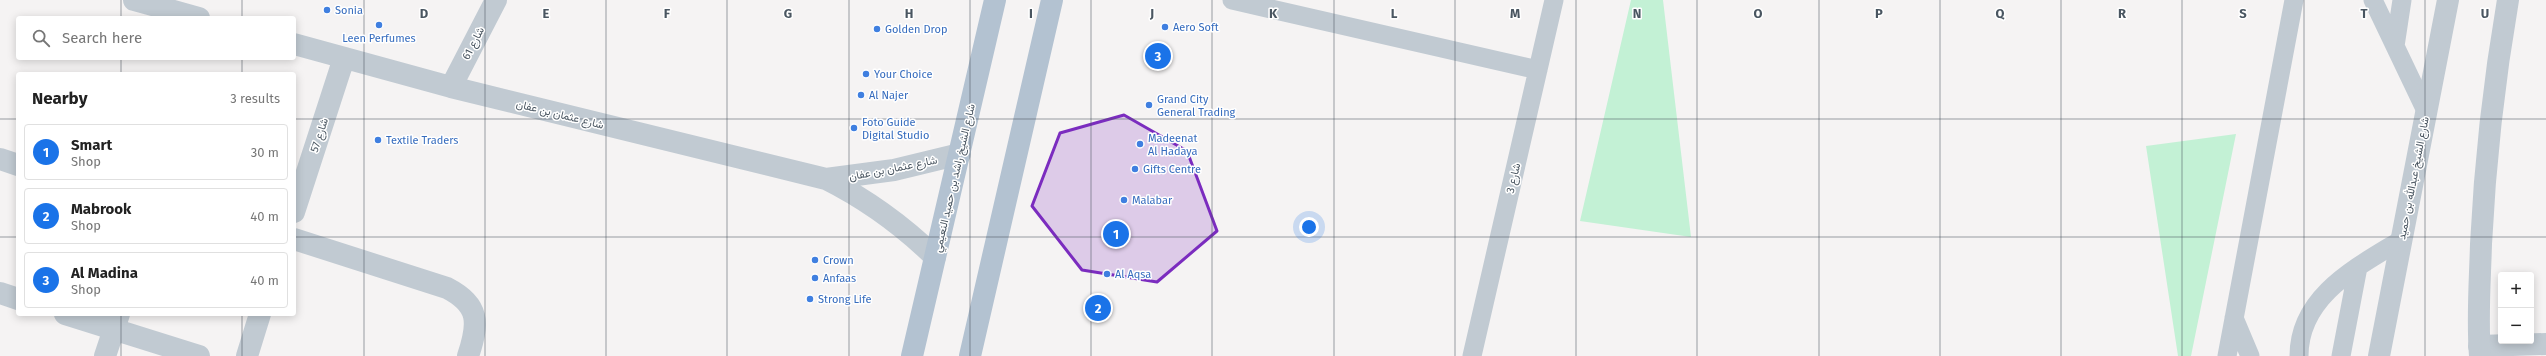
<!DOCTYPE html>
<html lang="en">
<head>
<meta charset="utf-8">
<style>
  :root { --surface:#fff; --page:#f6f6f6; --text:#222; --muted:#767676; --line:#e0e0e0; --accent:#1a73e8 }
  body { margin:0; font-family:"Fira Sans",Vazirmatn,sans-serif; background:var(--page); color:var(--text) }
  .controls { position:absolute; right:12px; bottom:12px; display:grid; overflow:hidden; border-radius:4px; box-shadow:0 2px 10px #0003 }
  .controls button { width:36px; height:36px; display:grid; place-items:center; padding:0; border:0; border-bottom:1px solid var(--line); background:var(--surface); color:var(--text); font:20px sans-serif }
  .you { position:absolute; left:1309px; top:227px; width:14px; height:14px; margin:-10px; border:3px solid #fff; border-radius:50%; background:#1a73e8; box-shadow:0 0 0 6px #1a73e833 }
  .badge { display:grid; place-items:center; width:26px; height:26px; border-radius:50%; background:var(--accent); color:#fff; font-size:13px; font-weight:700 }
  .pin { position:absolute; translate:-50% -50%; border:2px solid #fff; box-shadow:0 1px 4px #0006 }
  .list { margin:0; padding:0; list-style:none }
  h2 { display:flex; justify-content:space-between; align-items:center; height:52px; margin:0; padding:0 16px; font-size:17px }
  h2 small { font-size:13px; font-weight:400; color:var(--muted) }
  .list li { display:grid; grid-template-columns:26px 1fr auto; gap:12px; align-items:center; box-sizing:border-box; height:56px; margin:0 8px 8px; padding:0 8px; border:1px solid var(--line); border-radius:4px }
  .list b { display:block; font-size:15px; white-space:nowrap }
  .list p { margin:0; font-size:13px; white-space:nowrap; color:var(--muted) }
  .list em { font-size:13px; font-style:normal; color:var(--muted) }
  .icon { flex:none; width:22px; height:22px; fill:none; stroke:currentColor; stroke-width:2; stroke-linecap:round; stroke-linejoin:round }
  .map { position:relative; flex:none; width:2546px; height:356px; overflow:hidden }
  .search { position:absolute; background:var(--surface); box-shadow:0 2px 10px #0003; left:16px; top:16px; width:280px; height:44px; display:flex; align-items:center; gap:10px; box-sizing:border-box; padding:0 14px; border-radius:4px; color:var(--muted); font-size:15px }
  .panel { position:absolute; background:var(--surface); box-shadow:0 2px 10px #0003; left:16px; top:72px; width:280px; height:244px; border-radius:4px }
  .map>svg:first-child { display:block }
  .green { fill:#c3f1d5 }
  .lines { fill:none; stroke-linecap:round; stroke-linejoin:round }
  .service { stroke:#c1cad2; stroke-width:19 }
  .minor { stroke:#c1cad2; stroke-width:22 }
  .tertiary { stroke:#c1cad2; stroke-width:22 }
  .primary { stroke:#b3c2d1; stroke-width:22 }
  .marked { fill:#7b2cbf; fill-opacity:0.2; stroke:#7b2cbf; stroke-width:3; stroke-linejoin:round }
  .grid { fill:none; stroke:#4a5661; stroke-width:1; stroke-opacity:0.55 }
  .shop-dot { fill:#3f7fe0; stroke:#fff; stroke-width:1.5 }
  .labels { text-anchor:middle; stroke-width:3; stroke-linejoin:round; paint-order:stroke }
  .shop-label { font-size:11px; fill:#366cbe; stroke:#fff; text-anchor:start }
  .street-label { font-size:11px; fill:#4a5661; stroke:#fff }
  .grid-label { font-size:13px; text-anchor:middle; font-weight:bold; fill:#4a5661; stroke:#fff; stroke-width:3; stroke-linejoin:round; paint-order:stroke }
</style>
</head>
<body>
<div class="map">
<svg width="2546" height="356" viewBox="0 0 2546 356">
  <rect width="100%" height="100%" fill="#f5f3f3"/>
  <!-- green -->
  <path class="green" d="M1631,0H1663L1691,237L1580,221Z
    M2236,134L2191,356H2178L2146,146Z"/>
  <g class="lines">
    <!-- service -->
    <path class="service" d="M1232,0L1538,70
      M2373,0L2426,111
      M2395,46L2402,0
      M2234,318L2250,356
      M1472,356L1554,0
      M2227,356L2294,0
      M2299,356C2299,296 2357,267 2401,240
      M2341,356L2358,267"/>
    <!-- minor -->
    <path class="minor" d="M134,0L199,18
      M294,44L451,87L826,179C868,200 902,225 935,257
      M451,87L496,0
      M0,159L18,165
      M826,179L894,170L960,154
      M294,212L344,58
      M294,239L447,288C480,305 479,323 468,356
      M0,293L18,299
      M65,314L199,356
      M2479,346L2546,344
      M105,356L119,314
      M247,356L260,314"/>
    <!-- tertiary -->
    <path class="tertiary" d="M2379,356L2448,0
      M2480,356C2477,319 2480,281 2481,244C2485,162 2494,81 2508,0"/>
    <!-- primary -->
    <path class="primary" d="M912,356L995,0
      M970,356L1052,0"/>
  </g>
  <!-- marked area -->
  <path class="marked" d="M1124,115L1187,151L1217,231L1157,282L1082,270L1032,206L1060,133Z"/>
  <!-- grid -->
  <path class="grid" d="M121,0V18M242,0V18M364,0V356M485,0V356M606,0V356M727,0V356M849,0V356M970,0V356M1091,0V356M1212,0V356M1334,0V356M1455,0V356M1576,0V356M1697,0V356M1819,0V356M1940,0V356M2061,0V356M2182,0V356M2304,0V356M2425,0V356M121,58V74M242,58V74M0,119H18M294,119H2546M0,237H18M294,237H2546M121,314V356M242,314V356"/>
  <!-- markers -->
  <g class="shop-dot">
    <circle cx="327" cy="10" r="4"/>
    <circle cx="379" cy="25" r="4"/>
    <circle cx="1165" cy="27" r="4"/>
    <circle cx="877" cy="29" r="4"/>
    <circle cx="866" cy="74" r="4"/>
    <circle cx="861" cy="95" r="4"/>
    <circle cx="1149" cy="105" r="4"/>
    <circle cx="854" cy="128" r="4"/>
    <circle cx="378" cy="140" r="4"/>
    <circle cx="1140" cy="144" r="4"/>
    <circle cx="1135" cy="169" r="4"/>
    <circle cx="1124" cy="200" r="4"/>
    <circle cx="815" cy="260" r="4"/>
    <circle cx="1107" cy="274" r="4"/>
    <circle cx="815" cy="278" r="4"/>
    <circle cx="810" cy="299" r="4"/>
  </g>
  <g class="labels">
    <!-- shop labels -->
    <g class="shop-label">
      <text x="335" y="14">Sonia</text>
      <text x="1173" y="31">Aero Soft</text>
      <text x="885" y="33">Golden Drop</text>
      <text x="379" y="42" text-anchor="middle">Leen Perfumes</text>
      <text x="874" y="78">Your Choice</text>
      <text x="869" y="99">Al Najer</text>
      <text x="1157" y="103">Grand City<tspan x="1157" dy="13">General Trading</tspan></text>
      <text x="862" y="126">Foto Guide<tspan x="862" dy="13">Digital Studio</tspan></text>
      <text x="1148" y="142">Madeenat<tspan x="1148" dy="13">Al Hadaya</tspan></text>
      <text x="386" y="144">Textile Traders</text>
      <text x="1143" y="173">Gifts Centre</text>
      <text x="1132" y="204">Malabar</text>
      <text x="823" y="264">Crown</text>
      <text x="1115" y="278">Al Aqsa</text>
      <text x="823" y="282">Anfaas</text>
      <text x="818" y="303">Strong Life</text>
    </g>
    <!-- street labels -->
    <g class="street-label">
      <text transform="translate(473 43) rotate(-63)" y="4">شارع 61</text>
      <text transform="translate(560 114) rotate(14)" y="4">شارع عثمان بن عفان</text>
      <text transform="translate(319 135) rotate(-72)" y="4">شارع 57</text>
      <text transform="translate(893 168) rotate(-11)" y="4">شارع عثمان بن عفان</text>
      <text transform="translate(954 178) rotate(-77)" y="4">شارع الشيخ راشد بن حميد النعيمي</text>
      <text transform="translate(1513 178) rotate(-77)" y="4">شارع 3</text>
      <text transform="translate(2413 178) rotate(-79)" y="4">شارع الشيخ عبدالله بن حميد</text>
    </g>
  </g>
  <g class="grid-label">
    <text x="424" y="18">D</text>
    <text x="546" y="18">E</text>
    <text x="667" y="18">F</text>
    <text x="788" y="18">G</text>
    <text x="909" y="18">H</text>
    <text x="1031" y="18">I</text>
    <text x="1152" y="18">J</text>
    <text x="1273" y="18">K</text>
    <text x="1394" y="18">L</text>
    <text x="1515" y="18">M</text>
    <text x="1637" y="18">N</text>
    <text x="1758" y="18">O</text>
    <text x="1879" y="18">P</text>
    <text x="2000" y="18">Q</text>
    <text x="2122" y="18">R</text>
    <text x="2243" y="18">S</text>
    <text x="2364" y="18">T</text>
    <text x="2485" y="18">U</text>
  </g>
</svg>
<div class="controls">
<button>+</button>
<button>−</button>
</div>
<div class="you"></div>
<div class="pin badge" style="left:1116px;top:234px">1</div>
<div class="pin badge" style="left:1098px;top:308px">2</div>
<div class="pin badge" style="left:1158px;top:56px">3</div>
<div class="search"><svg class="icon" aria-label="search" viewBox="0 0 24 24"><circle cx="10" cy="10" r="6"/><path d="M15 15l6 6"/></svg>Search here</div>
<section class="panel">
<h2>Nearby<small>3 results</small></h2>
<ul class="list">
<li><span class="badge">1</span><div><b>Smart</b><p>Shop</p></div><em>30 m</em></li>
<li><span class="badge">2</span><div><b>Mabrook</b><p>Shop</p></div><em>40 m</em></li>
<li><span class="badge">3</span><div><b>Al Madina</b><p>Shop</p></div><em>40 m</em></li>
</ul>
</section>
</div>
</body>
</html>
